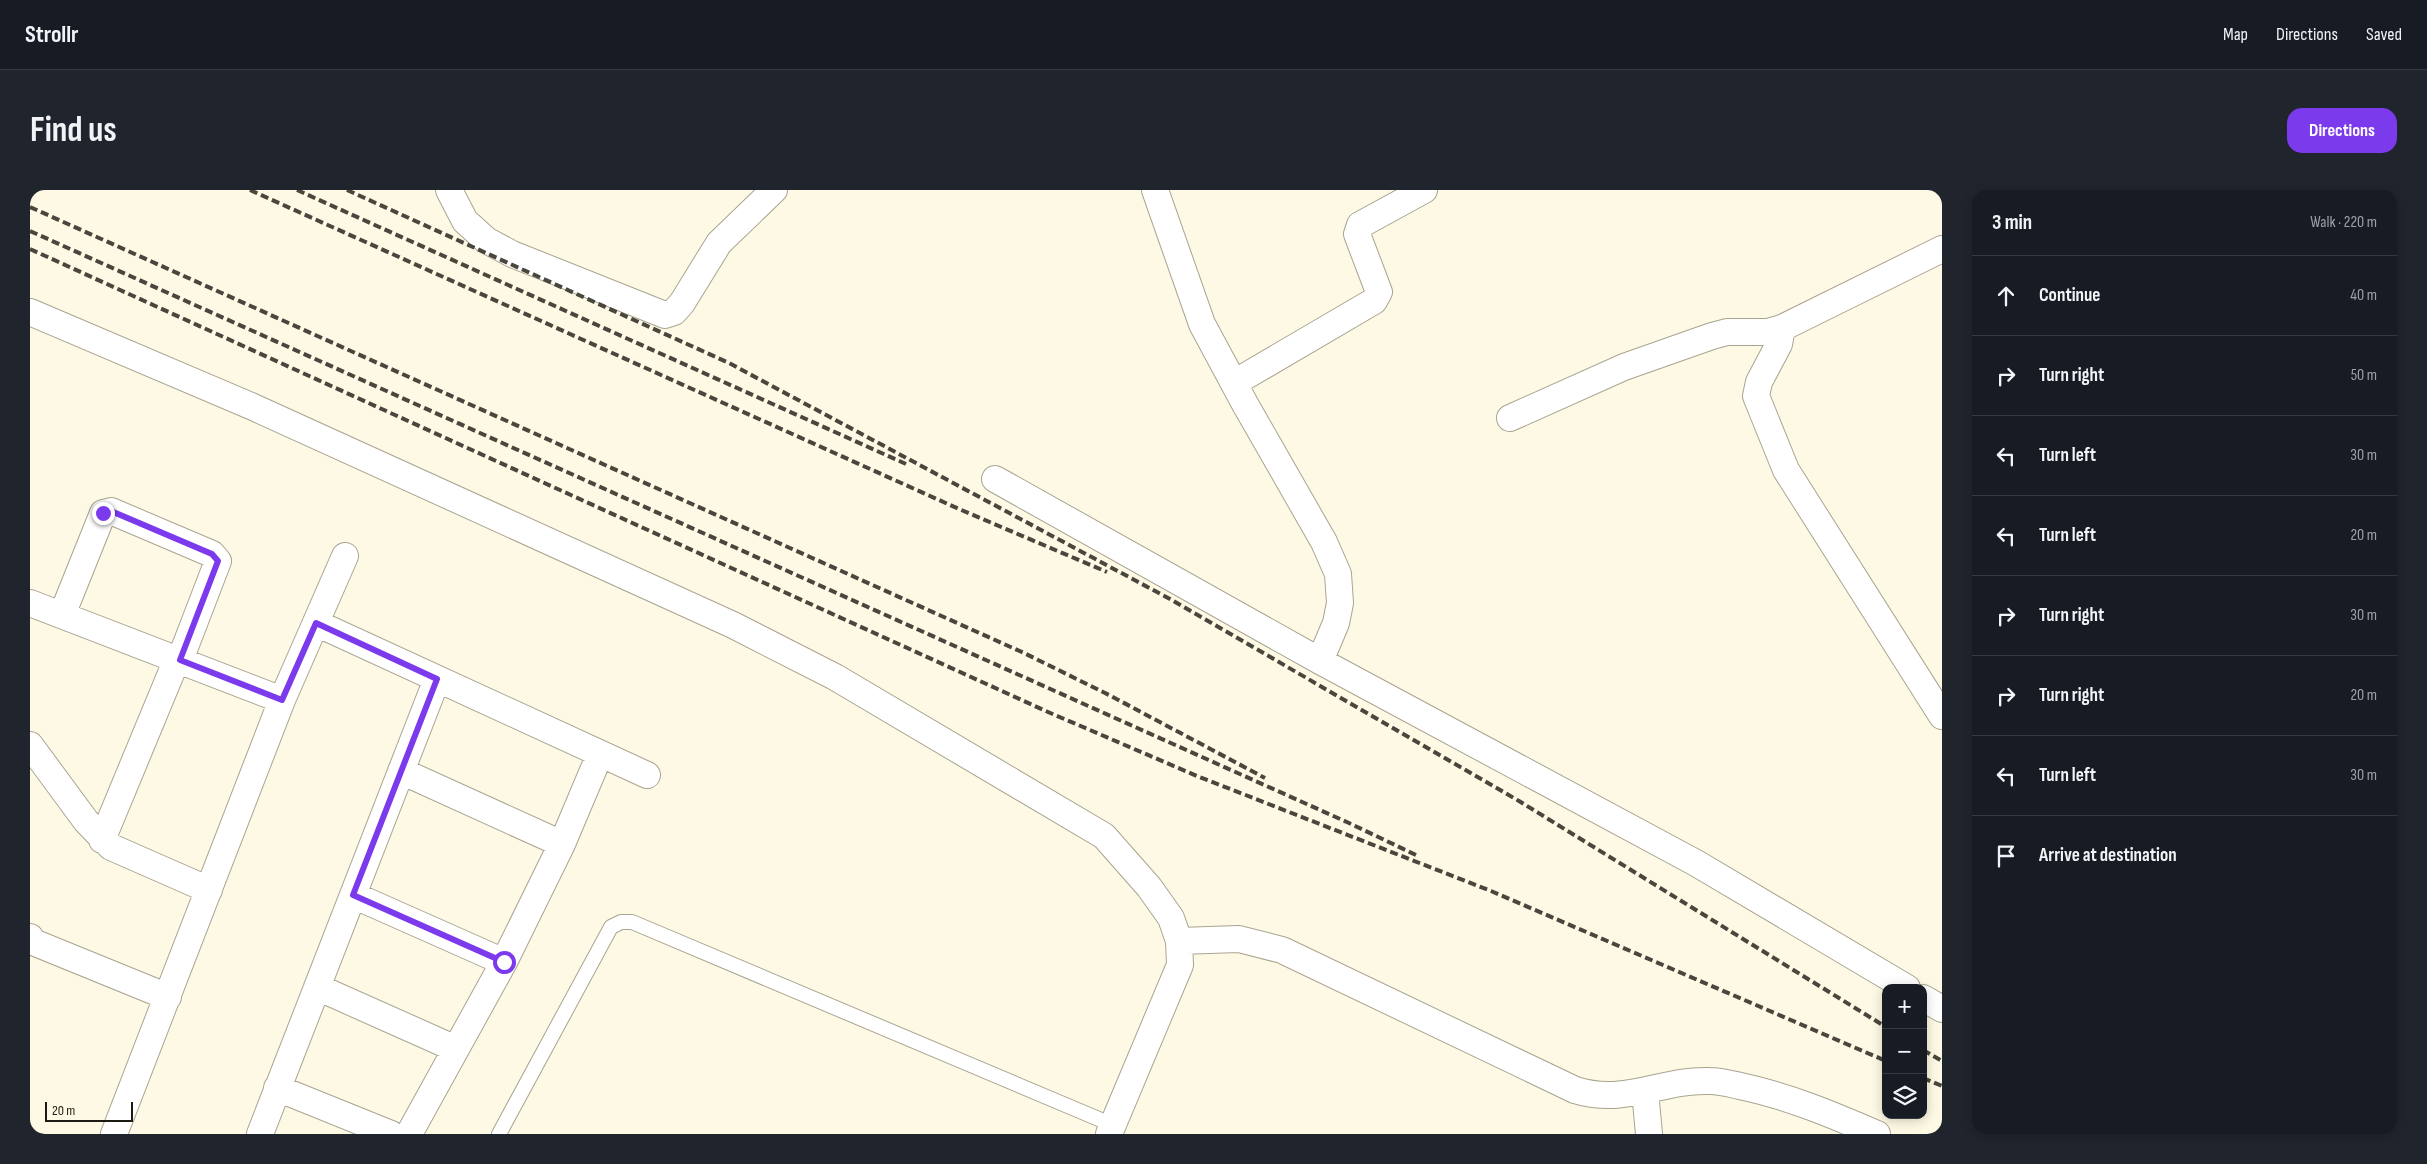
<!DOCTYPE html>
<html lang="en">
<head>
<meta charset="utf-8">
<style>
  :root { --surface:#171b24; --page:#20242c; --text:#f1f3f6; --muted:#9ea1a6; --line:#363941; --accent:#7c3aed }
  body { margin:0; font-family:"Sofia Sans Condensed",sans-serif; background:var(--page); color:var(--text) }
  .controls { position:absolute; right:15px; bottom:15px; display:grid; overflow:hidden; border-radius:10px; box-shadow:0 2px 12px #0003 }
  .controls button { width:45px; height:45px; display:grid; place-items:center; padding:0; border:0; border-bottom:1px solid var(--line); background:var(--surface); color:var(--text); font:25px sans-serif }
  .scale { position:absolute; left:15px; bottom:12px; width:88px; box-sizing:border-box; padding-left:5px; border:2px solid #1c1b13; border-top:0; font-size:14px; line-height:18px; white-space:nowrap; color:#1c1b13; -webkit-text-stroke:4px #fef9e4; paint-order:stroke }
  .stop { position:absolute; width:15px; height:15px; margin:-11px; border:4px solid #7c3aed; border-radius:50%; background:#fff }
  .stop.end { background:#7c3aed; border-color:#fff; box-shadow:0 1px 5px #0008 }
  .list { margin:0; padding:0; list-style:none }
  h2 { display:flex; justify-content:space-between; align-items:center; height:65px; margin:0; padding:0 20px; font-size:21px }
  h2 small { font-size:16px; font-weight:400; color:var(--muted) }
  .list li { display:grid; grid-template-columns:32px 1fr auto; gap:15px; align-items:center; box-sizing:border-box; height:80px; padding:0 20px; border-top:1px solid var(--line) }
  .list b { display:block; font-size:19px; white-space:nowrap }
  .list em { font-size:16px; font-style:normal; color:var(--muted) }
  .icon { flex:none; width:28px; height:28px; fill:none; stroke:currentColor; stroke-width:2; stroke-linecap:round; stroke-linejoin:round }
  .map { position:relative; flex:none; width:1912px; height:944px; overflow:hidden; border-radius:15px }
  header { display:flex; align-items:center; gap:30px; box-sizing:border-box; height:70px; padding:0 25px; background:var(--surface); border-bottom:1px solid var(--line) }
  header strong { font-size:24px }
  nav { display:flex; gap:28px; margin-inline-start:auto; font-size:18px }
  .intro { display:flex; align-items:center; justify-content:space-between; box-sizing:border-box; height:120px; padding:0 30px }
  h1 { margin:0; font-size:35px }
  .button { padding:12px 22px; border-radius:15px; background:var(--accent); color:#fff; font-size:18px; font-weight:700 }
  main { display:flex; gap:30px; padding:0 30px }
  aside { flex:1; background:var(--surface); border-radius:15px; box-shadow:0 2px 12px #0003 }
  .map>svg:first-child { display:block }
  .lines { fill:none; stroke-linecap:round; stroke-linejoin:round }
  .service-casing { stroke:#a8a490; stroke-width:16 }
  .minor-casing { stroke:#a8a490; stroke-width:28 }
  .service { stroke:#fff; stroke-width:14 }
  .minor { stroke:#fff; stroke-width:26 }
  .rail { stroke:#49473d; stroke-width:4; stroke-dasharray:8 4; stroke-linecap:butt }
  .route { stroke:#7c3aed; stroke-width:6 }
</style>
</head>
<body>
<header>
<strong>Strollr</strong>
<nav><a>Map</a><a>Directions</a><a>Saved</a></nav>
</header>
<div class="intro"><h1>Find us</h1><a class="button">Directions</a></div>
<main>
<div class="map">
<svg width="1912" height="944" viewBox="0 0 1912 944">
  <rect width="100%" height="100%" fill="#fef9e4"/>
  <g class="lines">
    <defs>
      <path id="service" d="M469,944L581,737L591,732H602L1083,935"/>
      <path id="minor" d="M419,0L435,31L456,50L482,64L635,125L644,122L652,113L689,53L744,0
        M1125,0L1172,134L1215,214L1294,352L1308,384L1310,413L1306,433L1290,471
        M0,122L221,216L703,435L805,487L1074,646L1119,697L1141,728L1149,751L1150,775L1079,944
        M1752,138L1749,154L1729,192L1726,206L1756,280L1912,526
        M1204,193L1344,111L1349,102L1327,44L1330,35L1394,0
        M1480,228L1594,177L1682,146L1697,142H1738L1752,138L1912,59
        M965,289L1290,471L1666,673L1877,798
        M0,413L252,510L84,944
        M32,425L73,323L81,321L182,364L188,371L150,470
        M286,433L617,585
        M252,510L315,366
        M0,555L56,631L81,657L179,700
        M371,581L532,654
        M72,650L147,469
        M323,705L474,772
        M0,747L3,752L138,807
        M1149,751L1209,749L1252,760L1545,900C1597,916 1630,889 1680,891C1690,891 1701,894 1710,896C1758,906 1803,925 1847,944
        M287,797L426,859
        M1893,808L1912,819
        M247,898L361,944
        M1615,901L1619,944
        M230,944L407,489
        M379,944L474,772L532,654L570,564"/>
    </defs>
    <!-- service casing -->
    <use href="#service" class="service-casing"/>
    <!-- minor casing -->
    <use href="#minor" class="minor-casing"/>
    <!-- service -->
    <use href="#service" class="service"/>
    <!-- minor -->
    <use href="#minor" class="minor"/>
    <!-- rail -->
    <path class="rail" d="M220,0L929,319L1077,382
      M267,0L876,274
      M317,0L699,173L1140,409L1489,611L1856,837
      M0,17L994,463L1079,505L1235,588
      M0,41L1319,633L1388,666
      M0,59L1018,522L1167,586L1461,701L1856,871
      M1893,860L1912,871
      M1893,888L1912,896"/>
  </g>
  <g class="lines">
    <!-- route -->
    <path class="route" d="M73,323L81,321L182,364L188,371L150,470L252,510L286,433L407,489L323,705L474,772"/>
  </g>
</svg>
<div class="controls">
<button>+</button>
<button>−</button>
<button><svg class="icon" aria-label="layers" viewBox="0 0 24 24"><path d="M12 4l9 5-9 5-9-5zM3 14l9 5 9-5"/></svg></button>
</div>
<div class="scale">20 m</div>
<div class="stop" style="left:474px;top:772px"></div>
<div class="stop end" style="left:73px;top:323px"></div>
</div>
<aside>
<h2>3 min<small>Walk · 220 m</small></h2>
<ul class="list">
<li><svg class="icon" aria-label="ahead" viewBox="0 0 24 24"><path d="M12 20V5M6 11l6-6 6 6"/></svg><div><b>Continue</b></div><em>40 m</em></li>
<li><svg class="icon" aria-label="right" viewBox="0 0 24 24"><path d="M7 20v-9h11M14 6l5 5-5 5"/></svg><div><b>Turn right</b></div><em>50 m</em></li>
<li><svg class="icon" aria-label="left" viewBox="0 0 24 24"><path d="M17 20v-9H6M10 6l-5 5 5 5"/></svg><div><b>Turn left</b></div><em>30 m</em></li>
<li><svg class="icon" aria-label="left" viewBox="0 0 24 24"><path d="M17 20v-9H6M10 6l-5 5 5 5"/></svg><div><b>Turn left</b></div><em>20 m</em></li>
<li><svg class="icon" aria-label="right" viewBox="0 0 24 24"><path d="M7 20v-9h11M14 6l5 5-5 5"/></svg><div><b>Turn right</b></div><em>30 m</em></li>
<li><svg class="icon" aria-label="right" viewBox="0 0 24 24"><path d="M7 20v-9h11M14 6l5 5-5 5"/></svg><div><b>Turn right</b></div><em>20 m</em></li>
<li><svg class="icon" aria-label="left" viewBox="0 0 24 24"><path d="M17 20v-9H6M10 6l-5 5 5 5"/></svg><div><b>Turn left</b></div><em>30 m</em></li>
<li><svg class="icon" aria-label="arrive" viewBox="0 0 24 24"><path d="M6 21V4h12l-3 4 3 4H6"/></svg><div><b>Arrive at destination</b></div></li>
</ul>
</aside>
</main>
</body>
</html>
